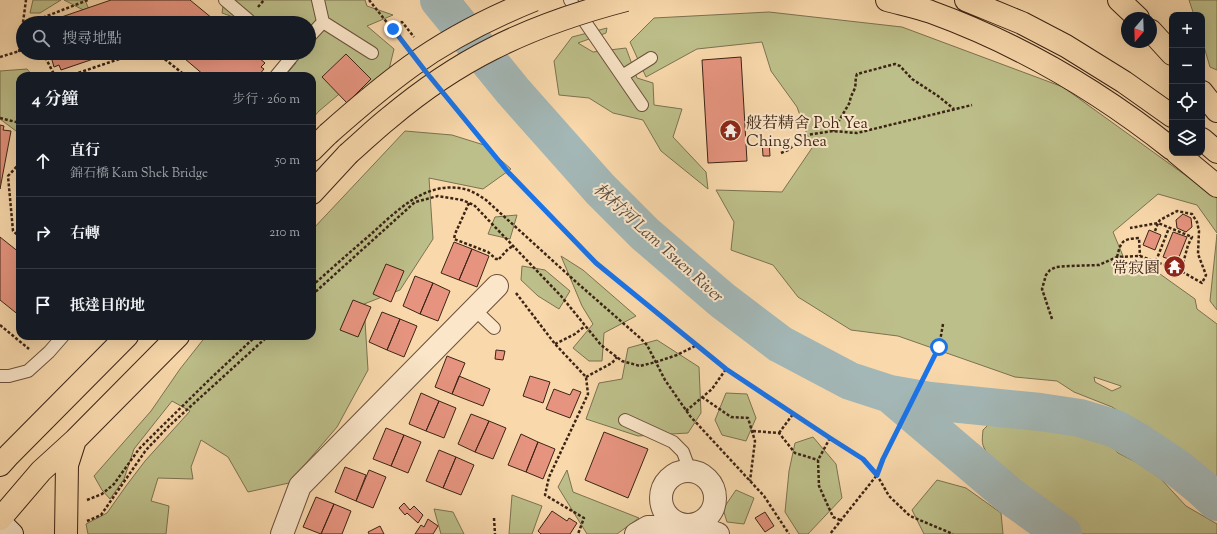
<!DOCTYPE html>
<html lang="zh-TW">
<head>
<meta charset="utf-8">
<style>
  :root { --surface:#171b24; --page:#20242c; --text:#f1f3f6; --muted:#9ea1a6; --line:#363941 }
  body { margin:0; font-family:"Sorts Mill Goudy","Noto Serif TC",serif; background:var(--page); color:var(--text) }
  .controls { position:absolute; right:12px; top:12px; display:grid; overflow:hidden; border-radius:8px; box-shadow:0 4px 16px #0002 }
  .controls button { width:36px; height:36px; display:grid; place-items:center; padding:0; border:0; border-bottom:1px solid var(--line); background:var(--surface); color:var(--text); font:20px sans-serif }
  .compass { position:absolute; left:1121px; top:12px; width:36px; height:36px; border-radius:50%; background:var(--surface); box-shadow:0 4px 16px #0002; rotate:199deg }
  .stop { position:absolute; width:12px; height:12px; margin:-9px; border:3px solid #1a73e8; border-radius:50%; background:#fff }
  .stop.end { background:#1a73e8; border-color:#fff; box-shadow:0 1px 4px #0008 }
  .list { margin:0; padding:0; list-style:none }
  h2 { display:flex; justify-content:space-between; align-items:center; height:52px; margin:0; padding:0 16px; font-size:17px }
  h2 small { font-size:13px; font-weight:400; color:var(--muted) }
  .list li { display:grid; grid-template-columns:26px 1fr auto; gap:12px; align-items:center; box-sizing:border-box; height:72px; padding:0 16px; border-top:1px solid var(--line) }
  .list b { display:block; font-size:15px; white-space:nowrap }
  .list p { margin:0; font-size:13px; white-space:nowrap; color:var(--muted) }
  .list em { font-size:13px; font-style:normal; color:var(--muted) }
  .icon { flex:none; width:22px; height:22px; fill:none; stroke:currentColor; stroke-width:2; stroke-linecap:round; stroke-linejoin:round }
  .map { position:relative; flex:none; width:1217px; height:534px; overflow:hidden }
  .search { position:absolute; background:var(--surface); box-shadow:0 4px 16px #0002; left:16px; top:16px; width:300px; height:44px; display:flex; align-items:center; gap:10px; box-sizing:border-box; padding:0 14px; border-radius:22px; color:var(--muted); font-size:15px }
  .panel { position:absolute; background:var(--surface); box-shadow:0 4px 16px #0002; left:16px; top:72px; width:300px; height:268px; border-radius:12px }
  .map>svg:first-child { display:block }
  .green { fill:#bdbf8a; stroke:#7c7250; fill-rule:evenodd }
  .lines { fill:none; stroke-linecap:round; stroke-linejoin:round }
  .river { stroke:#a3b7b6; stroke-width:38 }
  .building { fill:#e6947f; stroke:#3c2415 }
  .lane-casing { stroke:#6b513b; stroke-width:14 }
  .street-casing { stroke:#6b513b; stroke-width:24 }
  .secondary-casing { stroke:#3c2415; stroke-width:24 }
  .highway-casing { stroke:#3c2415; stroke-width:24 }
  .path { stroke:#3c2415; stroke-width:2.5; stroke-dasharray:3 2; stroke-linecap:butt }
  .lane { stroke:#fbe6c9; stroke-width:12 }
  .street { stroke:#fbe6c9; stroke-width:22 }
  .secondary { stroke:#fbe6c9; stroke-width:22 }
  .highway { stroke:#f9d9ac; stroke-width:22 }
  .highway-bridge-casing { stroke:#3c2415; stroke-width:24; stroke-linecap:butt }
  .highway-bridge { stroke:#f9d9ac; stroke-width:22 }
  .route { stroke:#1a73e8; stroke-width:5 }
  .labels { text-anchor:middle; stroke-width:4; stroke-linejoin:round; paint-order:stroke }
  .poi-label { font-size:16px; fill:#3c2415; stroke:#fbe6c9; text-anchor:start }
  .water-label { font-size:17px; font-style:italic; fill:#56493d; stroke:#fbe6c9 }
</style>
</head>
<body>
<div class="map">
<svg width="1217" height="534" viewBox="0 0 1217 534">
  <rect width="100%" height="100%" fill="#f9d9ac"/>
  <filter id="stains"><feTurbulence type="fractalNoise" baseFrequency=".005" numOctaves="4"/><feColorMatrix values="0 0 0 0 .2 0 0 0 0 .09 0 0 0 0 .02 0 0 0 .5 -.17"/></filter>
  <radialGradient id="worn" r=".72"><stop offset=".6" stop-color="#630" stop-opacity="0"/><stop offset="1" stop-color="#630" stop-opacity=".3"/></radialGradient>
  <!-- green -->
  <path class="green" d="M33,0H61L40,13H30Z
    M64,0H85L91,14Z
    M224,0H365L367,6L393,15L367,26L394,49L383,94L350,85L319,111L312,119V76H285L296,63L288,53H309V23H250L222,13Z
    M1189,0H1217V70L1210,67L1202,40V15H1194Z
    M769,12L902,27L1063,87L1217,198V233L1197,205L1158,194L1113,232L1131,275L1153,269L1195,299L1197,309L1217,324V477L1178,448L1112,407L1074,392L1057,381L1015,377L898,336L851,330L798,297L773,265L731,250L734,222L716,190L782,192L812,148L797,107L771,71L762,42L697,49L646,77L630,42L654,18ZM1094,377L1121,386V387L1112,391L1095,382Z
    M607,28L606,33L578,43L593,52L626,48L637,78L653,83L654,105L682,109L673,137L706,172L708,189L661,151L643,120L613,113L589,98L559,95L554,61L572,37Z
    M27,69L33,76H20V134L0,119V71Z
    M405,131L452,135L484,145L511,169L483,189L429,178L433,239L400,290L364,304L368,370L337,427L289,483L248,492L228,457L201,440L191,467L193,479L158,478L151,501L169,506L166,534H88L86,524L107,513L126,486L145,461L190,411L172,401L134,449L124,479L110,499L102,490L94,476L151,411L180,369L206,336H312V230Z
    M517,215L510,239L488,234L495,217Z
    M1217,234V310L1210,301Z
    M561,256L583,270L636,316L604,333L602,361H589L573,348L593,324L582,306Z
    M522,266L545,270L570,291L559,309L538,296L521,280Z
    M657,340L699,367L701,413L688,433L638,436L586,419L599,383L622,379L628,348Z
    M726,393L747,394L756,418L746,441L722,435L715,420Z
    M995,408L1095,427L1118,453L1136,462L1161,479L1186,506L1217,524V534H1035L1017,517L987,463L988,454C981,445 982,441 983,430L988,425L993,423Z
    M813,437L836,464L842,498L808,534H799L785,512L789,471L795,443Z
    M567,470L573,492L639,518L617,534H587L558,487Z
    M937,480L966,488L1001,513L1003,534H924L912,510Z
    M736,490L754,498L744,524L727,522L723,509Z
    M512,495L542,506L532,534H509Z
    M434,509L453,512L464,534H441Z"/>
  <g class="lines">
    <!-- river -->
    <path class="river" d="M439,0L513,91L600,189L645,234L722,300L780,344L850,381L890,394L930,401L1040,412L1080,418L1116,429L1140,443L1176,467L1202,488L1217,502
      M890,394L1010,496L1063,534"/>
  </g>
  <!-- building -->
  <path class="building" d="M111,0H190L218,23H44Z
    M50,53H111L61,70L59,65L54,67Z
    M178,53H253L265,63L261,67L264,69L258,76H205Z
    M346,54L371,79L347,103L322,77Z
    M741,57L747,161L708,163L702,60Z
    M0,125L4,126L3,130L11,131L0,189Z
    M769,140L770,156H763L762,141Z
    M1183,214L1191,218L1192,227L1186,232L1177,228L1176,220Z
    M1149,230L1161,235L1155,250L1143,245Z
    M1173,232L1187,237L1177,262L1163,257Z
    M0,237L20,253V316L0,300Z
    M454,242L472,249L459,280L441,273Z
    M472,249L489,256L477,287L459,280Z
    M386,264L404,271L391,302L373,294Z
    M415,276L433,283L420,314L403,306Z
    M433,283L450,291L438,321L420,314Z
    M353,300L371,307L358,337L340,330Z
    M382,312L400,319L387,350L369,342Z
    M400,319L417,326L404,357L387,350Z
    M496,350L505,351L503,360L495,359Z
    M447,356L465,363L452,394L435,387Z
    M459,376L490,389L483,406L452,394Z
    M530,376L550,382L543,403L523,396Z
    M554,389L570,395L573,389L581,392L570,418L546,409Z
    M421,393L439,401L426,431L409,424Z
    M439,401L456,408L444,438L426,431Z
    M471,414L489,421L475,452L458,444Z
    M489,421L506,428L493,459L475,452Z
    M386,428L404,435L391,466L373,459Z
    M604,432L648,449L628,498L585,480Z
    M521,434L538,442L526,472L508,465Z
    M404,435L421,442L408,473L391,466Z
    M538,442L555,449L543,479L526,472Z
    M439,450L456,457L443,488L426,481Z
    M456,457L474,465L461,495L443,488Z
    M345,467L366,475L356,501L335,492Z
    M369,470L386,477L373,508L356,501Z
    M316,497L334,504L321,534L303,527Z
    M404,503L410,510L414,506L423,515L418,523L407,513L405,515L399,508Z
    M334,504L351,511L342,534H321Z
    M552,511L567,521L569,518L577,523L570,534H541L538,531Z
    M765,512L774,526L765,532L755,518Z
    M428,519L438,526L433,534H415L421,525L424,527Z
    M380,526L384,534H369L368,532Z"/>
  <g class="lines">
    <defs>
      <path id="lane" d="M225,0L252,23
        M570,0L642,105
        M323,22L372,53
        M309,37L323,22L318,0
        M276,76L295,53
        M622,76L651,58
        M474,309L494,328
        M0,376H9L28,371L49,352L63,336
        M625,420L673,442L683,452L690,471"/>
      <path id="street" d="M661 498a27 27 0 1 1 54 0a27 27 0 1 1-54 0Z
        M695,525L718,534
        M282,534L300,486L497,286
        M636,534L648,527L681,525"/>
      <path id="secondary" d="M0,522L12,534"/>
      <path id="highway" d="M887,0C902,4 917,7 931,12C1019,44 1099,91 1172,149
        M966,0L1022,23L1066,46L1124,82L1172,116
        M1119,0L1138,18
        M1151,31L1172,54
        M1202,92L1217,111
        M1202,139L1217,152
        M312,150L328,134
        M1177,153L1217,186
        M312,193L348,154
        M0,465L9,455L127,336
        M0,519L41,471L75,440L178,336
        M66,534L67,465L75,440"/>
    </defs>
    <!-- lane casing -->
    <use href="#lane" class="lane-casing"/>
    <!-- street casing -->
    <use href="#street" class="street-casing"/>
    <!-- secondary casing -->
    <use href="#secondary" class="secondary-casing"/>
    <!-- highway casing -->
    <use href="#highway" class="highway-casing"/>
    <!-- path -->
    <path class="path" d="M369,0L405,45
      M258,7L264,0
      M29,23L88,0
      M393,29L402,22L414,37
      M19,52L26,0
      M43,53L55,76
      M157,53L186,76
      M0,57L23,50
      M69,76L137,53
      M448,99L508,172L597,263L726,369L830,438L863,459L877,475L830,534
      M0,118L20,123
      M833,131L850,102C850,97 853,93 855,88C856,83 855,79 857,74L895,64L900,66L912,79L938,96L954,109
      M781,153L788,150L806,135L833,131L857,133L972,105
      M20,163L8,176L13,231L20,237
      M469,203L455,234L454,239L488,252L496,259H499
      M1155,231L1158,223L1192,237L1188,245L1181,271
      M1117,257C1121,241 1122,239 1139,238L1140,256
      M499,259L508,249L513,246
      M1156,261L1169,228
      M312,286C331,269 350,252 370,235C397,211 427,178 468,190C474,192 480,196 486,200L575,281L639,337L647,345L665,380L690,416L764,496L789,534
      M516,293L555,344L586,377L588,394L549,477L545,495L584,518L578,534
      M312,295L415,202L438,196L462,200L474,205L561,296L601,345L622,361L640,366L656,362L677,355L697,345
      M1052,319L1042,289L1046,275L1050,270L1056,267L1069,266L1099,265L1117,257L1140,256L1181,271L1202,283L1206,275L1198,254L1199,231L1197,222L1192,214L1177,211L1160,220L1158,223L1130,228
      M943,324L939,347L883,459L877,475L889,496L910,516L953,534
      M0,325L29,349
      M555,344L575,334L585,326
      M586,377L612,363L617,357
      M702,397L731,417L748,418L755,441L750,481
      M686,411L712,389L726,369
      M753,431L779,433L795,453L818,460
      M779,433L793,414
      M830,438L818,460L819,486L833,517L840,520
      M87,500L102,494L114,484L139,449L150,438L210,379L256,336
      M494,518L495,534
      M87,521L101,515L146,450L169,426L268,336"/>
    <!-- lane -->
    <use href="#lane" class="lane"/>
    <!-- street -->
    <use href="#street" class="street"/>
    <!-- secondary -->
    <use href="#secondary" class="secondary"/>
    <!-- highway -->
    <use href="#highway" class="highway"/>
    <defs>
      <path id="highway-bridge" d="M328,134C355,110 382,87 411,66C447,40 492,17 534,0
        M348,154C362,142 375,129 389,118C420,92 456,67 492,49C535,27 580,12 626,0"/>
    </defs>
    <!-- highway-bridge casing -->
    <use href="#highway-bridge" class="highway-bridge-casing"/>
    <!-- highway-bridge -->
    <use href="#highway-bridge" class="highway-bridge"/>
  </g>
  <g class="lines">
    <!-- route -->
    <path class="route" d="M393,29L426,72L508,172L596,263L726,369L830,438L863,459L877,475L883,459L939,347"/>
  </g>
  <!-- icons -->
  <defs>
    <symbol id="temple-disc" viewBox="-11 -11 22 22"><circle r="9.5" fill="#8f2418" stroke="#fbe6c9"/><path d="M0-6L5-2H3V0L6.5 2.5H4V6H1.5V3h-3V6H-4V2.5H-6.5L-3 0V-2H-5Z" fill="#fff"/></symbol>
  </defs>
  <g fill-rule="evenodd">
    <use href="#temple-disc" x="718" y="118" width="25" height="25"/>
    <use href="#temple-disc" x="1162" y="254" width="25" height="25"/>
  </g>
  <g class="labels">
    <!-- poi labels -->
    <g class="poi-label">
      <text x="746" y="128">般若精舍 Poh Yea<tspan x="746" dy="18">Ching Shea</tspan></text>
      <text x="1160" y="273" text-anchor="end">常寂園</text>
    </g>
    <!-- water labels -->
    <g class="water-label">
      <text transform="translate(659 242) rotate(42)" y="6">林村河 Lam Tsuen River</text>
    </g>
  </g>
  <rect width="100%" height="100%" filter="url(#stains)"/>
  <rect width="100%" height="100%" fill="url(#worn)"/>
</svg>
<div class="controls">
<button>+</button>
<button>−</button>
<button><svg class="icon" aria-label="locate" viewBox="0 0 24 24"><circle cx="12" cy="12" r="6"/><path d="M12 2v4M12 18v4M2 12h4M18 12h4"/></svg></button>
<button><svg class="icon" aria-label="layers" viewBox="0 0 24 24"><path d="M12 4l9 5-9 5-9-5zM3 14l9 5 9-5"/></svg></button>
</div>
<svg class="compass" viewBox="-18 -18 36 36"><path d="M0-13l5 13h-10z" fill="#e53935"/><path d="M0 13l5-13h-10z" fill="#9ea1a6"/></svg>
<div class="stop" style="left:939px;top:347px"></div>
<div class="stop end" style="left:393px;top:29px"></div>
<div class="search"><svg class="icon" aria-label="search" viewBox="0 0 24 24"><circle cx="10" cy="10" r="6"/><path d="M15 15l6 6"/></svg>搜尋地點</div>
<section class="panel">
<h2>4 分鐘<small>步行 · 260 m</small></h2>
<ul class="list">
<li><svg class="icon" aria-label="ahead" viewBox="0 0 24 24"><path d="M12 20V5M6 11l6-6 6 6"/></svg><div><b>直行</b><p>錦石橋 Kam Shek Bridge</p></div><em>50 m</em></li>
<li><svg class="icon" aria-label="right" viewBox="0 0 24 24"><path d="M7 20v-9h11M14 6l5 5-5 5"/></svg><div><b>右轉</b></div><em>210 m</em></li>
<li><svg class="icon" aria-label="arrive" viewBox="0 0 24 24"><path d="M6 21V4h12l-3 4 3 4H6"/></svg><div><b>抵達目的地</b></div></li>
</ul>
</section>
</div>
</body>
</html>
